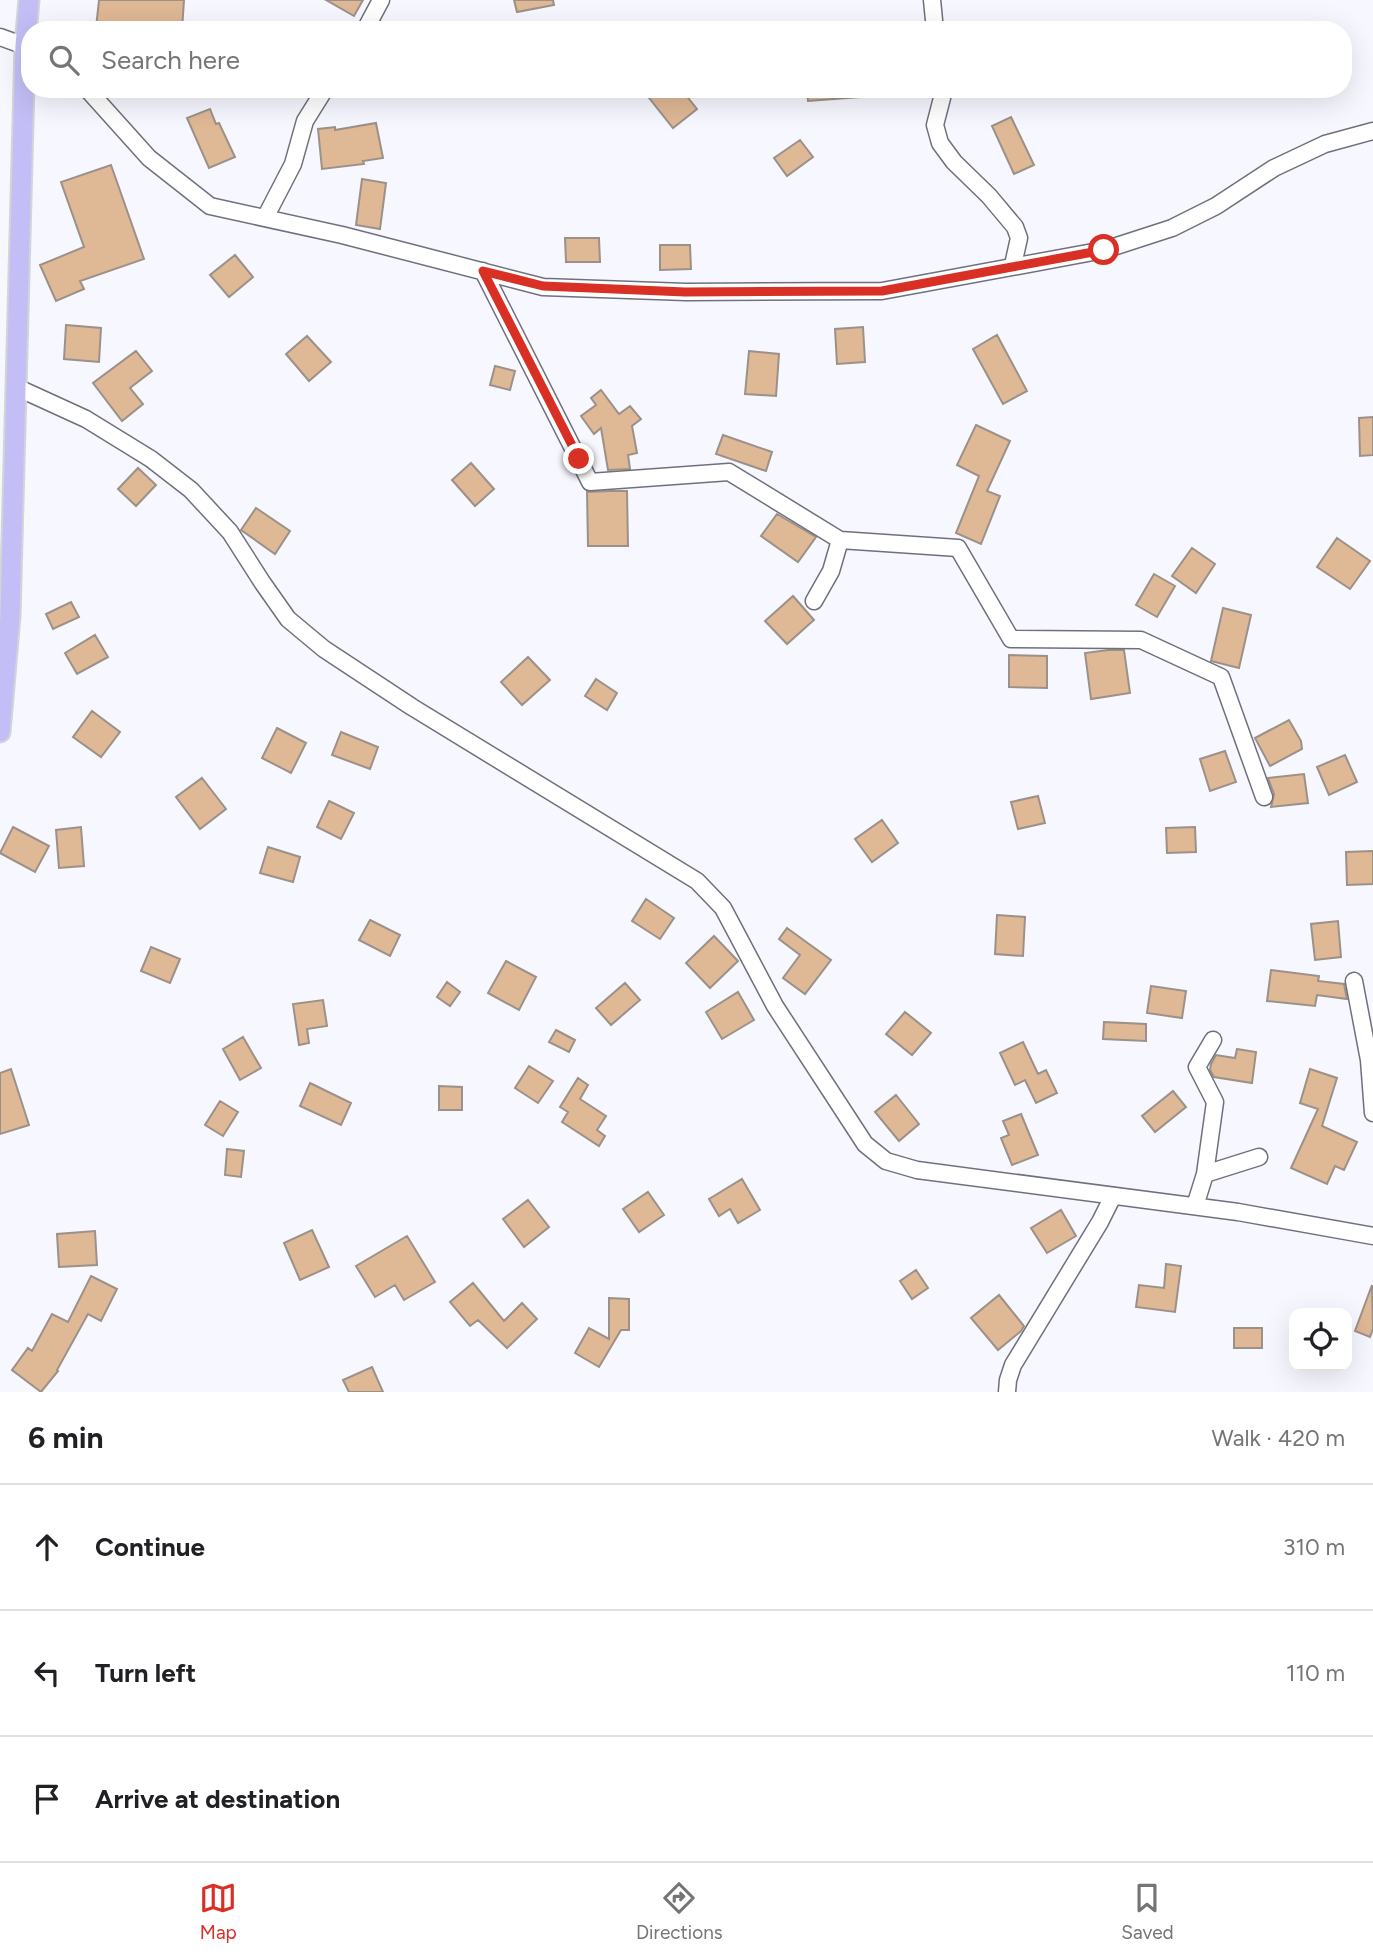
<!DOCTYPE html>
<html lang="en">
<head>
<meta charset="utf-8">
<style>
  :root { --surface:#fff; --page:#f6f6f6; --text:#202124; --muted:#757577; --line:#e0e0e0; --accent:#d93025 }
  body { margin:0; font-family:Figtree,sans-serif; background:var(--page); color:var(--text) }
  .controls { position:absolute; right:21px; bottom:21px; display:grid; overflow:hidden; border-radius:14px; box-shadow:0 7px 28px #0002 }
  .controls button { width:63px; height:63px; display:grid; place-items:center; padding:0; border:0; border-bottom:2px solid var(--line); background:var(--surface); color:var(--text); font:35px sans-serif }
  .stop { position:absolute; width:21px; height:21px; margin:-16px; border:5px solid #d93025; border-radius:50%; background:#fff }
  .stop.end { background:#d93025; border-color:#fff; box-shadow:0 2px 7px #0008 }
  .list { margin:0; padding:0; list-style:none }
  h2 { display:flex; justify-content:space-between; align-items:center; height:91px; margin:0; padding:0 28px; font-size:30px }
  h2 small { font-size:23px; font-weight:400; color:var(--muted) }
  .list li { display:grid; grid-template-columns:46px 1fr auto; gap:21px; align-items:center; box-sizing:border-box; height:126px; padding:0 28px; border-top:2px solid var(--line) }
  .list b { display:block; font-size:26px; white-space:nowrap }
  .list em { font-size:23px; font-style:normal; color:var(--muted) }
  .icon { flex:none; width:38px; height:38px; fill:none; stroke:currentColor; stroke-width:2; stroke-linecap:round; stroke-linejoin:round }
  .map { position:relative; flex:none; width:1373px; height:1392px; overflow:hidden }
  .search { position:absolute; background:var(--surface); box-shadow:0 7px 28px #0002; left:21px; right:21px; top:21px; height:77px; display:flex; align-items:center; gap:18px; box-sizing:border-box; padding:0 24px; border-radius:28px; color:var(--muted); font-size:26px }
  .sheet { height:469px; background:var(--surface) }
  nav { display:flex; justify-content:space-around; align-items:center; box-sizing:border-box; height:98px; border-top:2px solid var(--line); background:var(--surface); font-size:19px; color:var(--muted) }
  nav a { display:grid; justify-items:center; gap:4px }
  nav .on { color:var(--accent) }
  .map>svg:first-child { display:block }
  .building { fill:#dfb895; stroke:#9c9188; stroke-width:2 }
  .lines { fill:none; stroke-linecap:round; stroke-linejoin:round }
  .minor-casing { stroke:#70707c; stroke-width:19 }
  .major-casing { stroke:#d4d4d5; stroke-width:23 }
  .minor { stroke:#fff; stroke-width:16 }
  .major { stroke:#c3bff6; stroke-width:19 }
  .route { stroke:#d93025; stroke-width:9 }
</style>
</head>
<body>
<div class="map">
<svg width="1373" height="1392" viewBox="0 0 1373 1392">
  <rect width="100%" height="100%" fill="#f6f7ff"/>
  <!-- building -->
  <path class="building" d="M99,0H184L182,30L96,28Z
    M326,0H363L354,16Z
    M514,0H553L554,5L517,12Z
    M642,89H681L697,109L673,128Z
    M807,89H860V97L808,101Z
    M210,109L216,124L219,123L235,157L209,168L187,118Z
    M1011,117L1034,165L1014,174L992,126Z
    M376,123L383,158L363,161L364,164L322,169L318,129L335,127V130Z
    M800,140L813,157L787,176L774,158Z
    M111,165L144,259L80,281L84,289L56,301L40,265L84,247L61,182Z
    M362,179L386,183L380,229L356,225Z
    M565,238H599L600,262H566Z
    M660,245H690L691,269L660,270Z
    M235,255L253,277L229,297L210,275Z
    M66,325L101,328L99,362L64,359Z
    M863,327L865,362L837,364L835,329Z
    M997,335L1027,391L1003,404L973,349Z
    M307,336L331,362L309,381L286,354Z
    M136,351L152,371L130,388L143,404L122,421L93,383Z
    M749,351L779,354L776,396L745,394Z
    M495,366L515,371L510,390L490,385Z
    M601,390L619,414L630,406L641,419L632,426L637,453L628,455L630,469L608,470L601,428L594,434L581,416L596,405L591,398Z
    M1373,417V455L1360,456L1359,418Z
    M976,425L1010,441L987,491L1000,496L981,544L956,533L979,476L957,465Z
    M723,435L772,452L766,471L716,454Z
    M471,463L494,489L475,506L452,480Z
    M138,468L156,485L136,506L118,489Z
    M610,491H627L628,546H588L587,492Z
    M256,508L290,531L275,554L241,530Z
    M777,514L816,537L798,562L761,536Z
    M1337,538L1370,561L1350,589L1317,567Z
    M1192,548L1215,564L1196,593L1172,576Z
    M1154,574L1175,586L1157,617L1136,605Z
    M793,596L814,620L787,644L765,621Z
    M71,602L79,617L53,629L46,614Z
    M1223,608L1251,615L1239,668L1211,661Z
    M95,635L108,657L77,674L65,653Z
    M1108,650H1124L1130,693L1091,699L1085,653Z
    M1009,655L1047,656V688L1009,687Z
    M528,657L550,680L522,705L501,682Z
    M596,679L617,693L607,710L585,696Z
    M92,711L120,732L101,757L73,737Z
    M1289,720L1301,741L1302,749L1270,766L1255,738Z
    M277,728L306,743L291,773L262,758Z
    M341,732L378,747L370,769L332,755Z
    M1225,751L1236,782L1210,791L1200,759Z
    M1345,755L1357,782L1329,795L1317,767Z
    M1304,774L1308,803L1271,807L1274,794L1268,778Z
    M202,778L226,809L200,829L176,797Z
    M1038,796L1045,823L1018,829L1011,802Z
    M329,801L354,813L341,839L317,827Z
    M882,820L898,843L872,862L855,839Z
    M13,827L49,846L35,872L0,853Z
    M81,827L84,866L59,868L56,830Z
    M1195,827L1196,852L1167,853L1166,828Z
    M268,847L300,857L293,882L260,873Z
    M1373,851V884L1347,885L1346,852Z
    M646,899L674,918L660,939L632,921Z
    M997,915L1025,917L1023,956L995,954Z
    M370,920L400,935L390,956L359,940Z
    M1338,921L1341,957L1315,960L1311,924Z
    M787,928L831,960L805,994L783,978L800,955L779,939Z
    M714,936L738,961L710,988L686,963Z
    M151,947L180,959L170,983L141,971Z
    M506,961L536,977L519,1010L488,993Z
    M1271,970L1319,976L1318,981L1344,984L1347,999L1317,995L1315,1006L1267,1001Z
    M447,982L460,992L450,1006L437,997Z
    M625,983L640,1000L611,1025L596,1008Z
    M1151,986L1186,991L1182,1018L1147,1013Z
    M738,992L754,1020L722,1039L706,1012Z
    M323,1000L327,1026L307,1029L309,1043L299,1045L293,1004Z
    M905,1012L931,1033L912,1055L886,1034Z
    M1104,1022L1146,1024V1041L1103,1039Z
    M556,1030L575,1040L569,1052L549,1042Z
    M243,1037L261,1068L240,1080L223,1049Z
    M1023,1042L1038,1074L1046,1070L1057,1093L1036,1103L1025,1080L1015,1085L1000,1053Z
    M1237,1049L1256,1052L1252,1083L1214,1077L1210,1070L1211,1064L1216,1055L1235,1058Z
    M529,1066L553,1081L538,1103L515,1088Z
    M11,1069L29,1125L0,1134V1073Z
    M1310,1069L1337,1078L1322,1126L1357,1142L1344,1170L1335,1166L1327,1184L1291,1168L1318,1109L1300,1103Z
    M578,1078L588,1085L580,1099L606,1116L597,1130L605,1136L599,1146L562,1122L568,1112L560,1107Z
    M310,1083L351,1103L341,1125L300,1106Z
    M439,1086L462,1087V1110H439Z
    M1173,1091L1186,1107L1155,1132L1142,1116Z
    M896,1095L919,1124L899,1141L875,1112Z
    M220,1101L238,1112L223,1136L205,1125Z
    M1021,1114L1038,1155L1012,1165L1001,1138L1009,1135L1003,1121Z
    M227,1149L244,1151L241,1177L225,1175Z
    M742,1179L760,1210L738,1223L730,1209L719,1216L709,1199Z
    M648,1192L664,1215L639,1232L623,1209Z
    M528,1200L549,1227L524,1247L503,1219Z
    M1061,1210L1076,1236L1047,1253L1031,1228Z
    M312,1230L329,1267L300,1280L284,1243Z
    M95,1231L97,1265L59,1267L57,1234Z
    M407,1236L435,1282L404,1300L395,1285L375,1297L356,1266Z
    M1166,1264L1181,1266L1175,1312L1136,1307L1139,1285L1164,1288Z
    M916,1270L928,1288L912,1299L900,1281Z
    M91,1276L117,1289L101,1321L88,1314L57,1370L58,1371L41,1392L12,1370L28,1348L32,1351L52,1314L68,1322Z
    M473,1283L504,1321L522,1303L537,1319L507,1348L478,1320L470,1326L450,1302Z
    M1372,1285L1373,1329L1370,1337L1355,1331Z
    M999,1295L1024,1326L1021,1331L998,1350L971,1318Z
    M609,1298L629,1299V1330H621L599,1367L575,1353L589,1328L609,1339Z
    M1234,1328H1262V1348H1234Z
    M372,1367L383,1392H349L343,1380Z"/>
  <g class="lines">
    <defs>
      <path id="minor" d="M932,0L935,30
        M365,30L381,0
        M0,37L25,46
        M87,89L149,158L210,206L342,235L543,287L686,292L882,291L1104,250L1172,228L1216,206L1274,168L1325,144L1373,131
        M942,89L943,94L935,125L940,143L954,162L989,196L1015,227L1019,238L1013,265
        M265,218L293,164L305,121L325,89
        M483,271L590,482L729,472L840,540L958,548L1011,639L1141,640L1221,677L1264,797
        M16,387L86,419L151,459L191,490L230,532L262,582L288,619L324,649L412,707L697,881L723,908L775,1006L865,1144L886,1161L917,1170L1238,1212L1373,1236
        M814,601L831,571L840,540
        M1354,981L1369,1060L1373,1113
        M1205,1174L1215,1102L1197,1067L1213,1040
        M1195,1206L1205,1174L1259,1157
        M1007,1392L1008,1380L1013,1365L1100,1222L1113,1196"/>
      <path id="major" d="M0,732L10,616L25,46L29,0"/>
    </defs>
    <!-- minor casing -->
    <use href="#minor" class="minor-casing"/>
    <!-- major casing -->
    <use href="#major" class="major-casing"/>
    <!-- minor -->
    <use href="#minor" class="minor"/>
    <!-- major -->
    <use href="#major" class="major"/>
  </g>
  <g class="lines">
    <!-- route -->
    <path class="route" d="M579,459L483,271L543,286L685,292L882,291L1104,250"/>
  </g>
</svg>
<div class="controls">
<button><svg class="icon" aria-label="locate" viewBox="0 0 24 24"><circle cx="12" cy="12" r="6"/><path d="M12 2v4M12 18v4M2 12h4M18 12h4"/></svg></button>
</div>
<div class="stop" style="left:1104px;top:250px"></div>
<div class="stop end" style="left:579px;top:459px"></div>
<div class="search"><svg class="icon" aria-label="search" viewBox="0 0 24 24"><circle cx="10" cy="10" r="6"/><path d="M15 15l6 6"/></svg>Search here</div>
</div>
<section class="sheet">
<h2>6 min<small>Walk · 420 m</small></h2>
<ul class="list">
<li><svg class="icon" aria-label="ahead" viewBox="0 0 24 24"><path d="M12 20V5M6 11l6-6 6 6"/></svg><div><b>Continue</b></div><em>310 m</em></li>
<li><svg class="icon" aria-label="left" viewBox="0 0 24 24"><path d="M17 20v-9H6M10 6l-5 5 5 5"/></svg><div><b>Turn left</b></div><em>110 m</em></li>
<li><svg class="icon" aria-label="arrive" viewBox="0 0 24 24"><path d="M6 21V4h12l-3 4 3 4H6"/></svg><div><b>Arrive at destination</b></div></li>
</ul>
</section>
<nav>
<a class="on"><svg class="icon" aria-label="map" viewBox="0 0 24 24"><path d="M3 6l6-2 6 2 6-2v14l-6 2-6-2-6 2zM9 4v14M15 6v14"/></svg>Map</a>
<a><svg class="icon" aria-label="directions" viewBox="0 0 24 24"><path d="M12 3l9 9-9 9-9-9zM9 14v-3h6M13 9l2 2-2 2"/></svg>Directions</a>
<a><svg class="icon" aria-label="saved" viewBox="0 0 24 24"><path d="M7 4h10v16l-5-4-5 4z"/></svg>Saved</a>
</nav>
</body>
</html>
